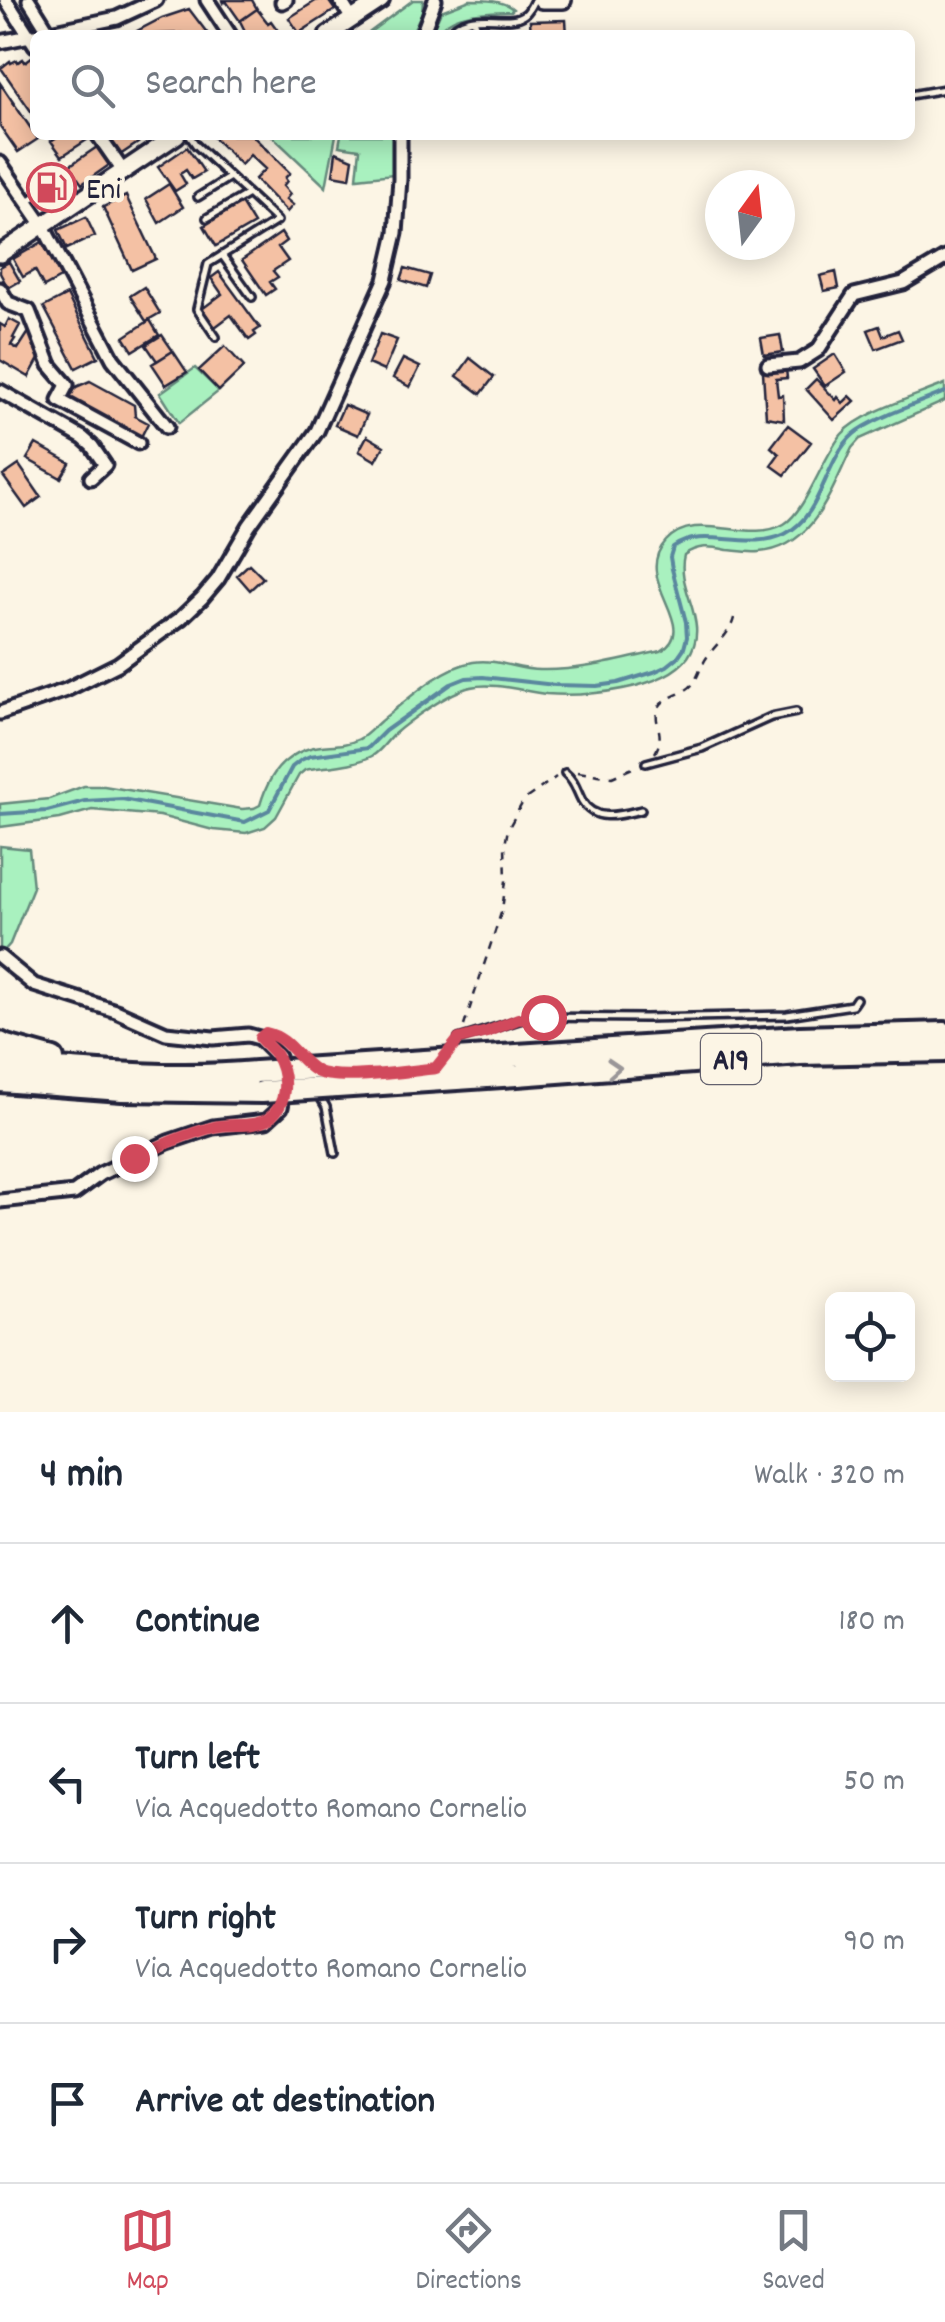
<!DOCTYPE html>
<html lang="en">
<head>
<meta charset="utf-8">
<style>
  :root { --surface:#fff; --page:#f6f6f7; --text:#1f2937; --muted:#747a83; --line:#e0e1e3; --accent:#d1495b }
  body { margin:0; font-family:Dekko,sans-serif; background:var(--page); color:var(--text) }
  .controls { position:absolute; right:30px; bottom:30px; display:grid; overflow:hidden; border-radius:15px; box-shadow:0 5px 25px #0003 }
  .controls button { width:90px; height:90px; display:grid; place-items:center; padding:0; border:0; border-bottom:2px solid var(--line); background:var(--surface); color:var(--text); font:50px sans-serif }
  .compass { position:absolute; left:705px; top:170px; width:90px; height:90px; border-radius:50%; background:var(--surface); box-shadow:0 5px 25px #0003; rotate:15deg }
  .stop { position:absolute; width:30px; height:30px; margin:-22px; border:8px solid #d1495b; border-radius:50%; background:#fff }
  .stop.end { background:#d1495b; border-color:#fff; box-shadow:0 2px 10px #0008 }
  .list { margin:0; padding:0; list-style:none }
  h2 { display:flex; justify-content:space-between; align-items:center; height:130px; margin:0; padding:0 40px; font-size:42px }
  h2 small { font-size:32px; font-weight:400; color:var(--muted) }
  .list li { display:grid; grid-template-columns:65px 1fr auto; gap:30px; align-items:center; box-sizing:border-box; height:160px; padding:0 40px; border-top:2px solid var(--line) }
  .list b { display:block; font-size:38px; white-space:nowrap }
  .list p { margin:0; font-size:32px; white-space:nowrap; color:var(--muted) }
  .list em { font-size:32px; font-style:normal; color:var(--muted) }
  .icon { flex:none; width:55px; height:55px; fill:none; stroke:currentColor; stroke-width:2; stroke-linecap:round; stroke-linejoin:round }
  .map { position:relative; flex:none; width:945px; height:1412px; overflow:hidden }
  .search { position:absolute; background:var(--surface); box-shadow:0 5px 25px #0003; left:30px; right:30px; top:30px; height:110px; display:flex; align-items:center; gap:25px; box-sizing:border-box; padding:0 35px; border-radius:15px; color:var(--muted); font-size:38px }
  .sheet { height:770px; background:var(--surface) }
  nav { display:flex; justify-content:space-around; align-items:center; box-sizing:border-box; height:140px; border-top:2px solid var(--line); background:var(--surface); font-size:28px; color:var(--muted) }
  nav a { display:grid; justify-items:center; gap:5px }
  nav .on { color:var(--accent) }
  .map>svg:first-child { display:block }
  .green { fill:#a9f1bf; stroke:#668a7d; stroke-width:2.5 }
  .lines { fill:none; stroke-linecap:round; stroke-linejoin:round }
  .stream { stroke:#5a879e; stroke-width:4 }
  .building { fill:#f4c1a4; stroke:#22223b; stroke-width:2.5 }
  .lane-casing { stroke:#22223b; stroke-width:12 }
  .street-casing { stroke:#22223b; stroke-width:19 }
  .secondary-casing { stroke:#22223b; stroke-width:22 }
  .highway-casing { stroke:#22223b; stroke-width:28 }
  .path { stroke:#22223b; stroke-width:2.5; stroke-dasharray:8 8; stroke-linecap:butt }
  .lane { stroke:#fcf5e5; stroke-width:5 }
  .street { stroke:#fcf5e5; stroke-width:11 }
  .secondary { stroke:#fcf5e5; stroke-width:15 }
  .highway { stroke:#fcf5e5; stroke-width:20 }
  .highway-bridge-casing { stroke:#22223b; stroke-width:28; stroke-linecap:butt }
  .highway-bridge { stroke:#fcf5e5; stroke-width:20 }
  .oneway { stroke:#9a9698 }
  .route { stroke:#d1495b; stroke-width:12 }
  .labels { text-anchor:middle; stroke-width:9; stroke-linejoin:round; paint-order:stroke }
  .shield { fill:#fcf5e5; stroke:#63616e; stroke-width:2.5 }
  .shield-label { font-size:30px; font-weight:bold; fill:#22223b }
  .poi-label { font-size:32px; fill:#22223b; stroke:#fcf5e5; text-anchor:start }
</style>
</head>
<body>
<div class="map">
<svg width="945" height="1412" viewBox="0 0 945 1412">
  <rect width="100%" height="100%" fill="#fcf5e5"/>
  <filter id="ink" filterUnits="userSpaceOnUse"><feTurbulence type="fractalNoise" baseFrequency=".01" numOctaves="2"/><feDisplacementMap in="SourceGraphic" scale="20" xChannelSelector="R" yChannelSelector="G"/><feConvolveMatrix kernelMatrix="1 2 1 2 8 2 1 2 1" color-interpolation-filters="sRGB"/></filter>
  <g filter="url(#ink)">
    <!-- green -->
    <path class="green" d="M413,0H423L422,12L411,35H366Z
      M470,0C486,0 502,0 513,9L511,11C488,12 448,11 437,35H430L441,11Z
      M271,135H336L326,187Z
      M341,135H393L394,174L357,178L360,149L339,146Z
      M195,368L219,391L179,423L160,393Z
      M945,384V401L860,439L852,448C831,490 814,548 759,552C749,553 738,551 728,550C712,547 699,544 684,555C675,589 712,623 688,657C664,690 585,697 546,694C522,691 494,682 471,687C449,692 410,720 393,735C386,742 380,752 372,756C353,766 326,766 305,770L299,775L276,817L265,827L246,833L213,830L160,816L92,810L60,819L0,827V804L49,799L84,786H104L242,809L254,808L260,805C265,788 272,771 287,760C314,738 335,751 359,739C368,735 375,725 383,719C407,700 442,667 473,662C497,658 516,670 540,670C582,671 620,660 661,651C703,626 630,580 666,541C696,508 748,545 784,524C806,511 823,456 842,434C861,412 917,396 945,384Z
      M0,846L29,849L33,887L10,944L2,953L0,950Z"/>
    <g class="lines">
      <!-- stream -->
      <path class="stream" d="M0,814L47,811L85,801L122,799L245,822L269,810L292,767L301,760L310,756L368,748L385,731L451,684L466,678L483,677L555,685L597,686L618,683L654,672L667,666L677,658L684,648L687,637L686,622L672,569L670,557L673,547C703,525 748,552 785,534C824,514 823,461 854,434C871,419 922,402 945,392"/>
    </g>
    <!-- building -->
    <path class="building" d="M222,0H252L257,9L240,21L226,1L223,3Z
      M317,0H328L335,10L299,33L289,18Z
      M189,9L208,34L206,35L181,33L134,35L137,31L162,18Z
      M257,9L268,23L271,21L281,35H247L240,21Z
      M566,20L567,35H556V33L531,34L530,21Z
      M33,56L35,58V117L1,68L10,61L11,63L17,60L18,62L23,59L25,62Z
      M0,83L38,139L18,152L0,126Z
      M60,135H88L90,138L62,156L51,141Z
      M106,135H132L138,143L120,155Z
      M211,135H252L290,173L285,178L287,181L283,186L290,194L286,199L293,205L287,212L255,179L265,169L250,155L241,165Z
      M100,145L112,163L82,184L69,166Z
      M187,147L204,172L192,179L186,170L180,174L186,184L175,191L158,167Z
      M336,152L353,159L350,178L333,175Z
      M50,168L68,193L56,201L39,176Z
      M169,184L183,207L159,223L146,199Z
      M126,196L156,259L132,270L103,207Z
      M241,203L254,224L216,246L204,226Z
      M86,217L95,236L67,249L58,230Z
      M281,233L286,241L278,247L288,261L273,271L278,277L270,282L275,289L266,295L242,260Z
      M44,241L64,276L44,287L35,270L23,277L13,259Z
      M9,262L20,281L8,288L0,273V267Z
      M405,268L430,275L426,288L401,280Z
      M219,272L260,328L254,332L256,335L249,340L231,315L215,327L202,309L222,294L211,278Z
      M836,272L839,288L824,291L820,276Z
      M144,287L160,313L146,321L130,296Z
      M67,295L98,357L76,368L44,307Z
      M9,319L20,325L13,338L15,339L11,345L18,349L29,332L35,336L40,357L29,377L0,360V324L5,327Z
      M150,320L159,335L133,351L124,337Z
      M879,326L883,336L898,330L902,339L876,349L868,330Z
      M380,334L397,340L384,371L368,364Z
      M162,335L173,351L157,361L146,345Z
      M780,335L783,352L764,355L761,338Z
      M225,346L244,367L219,391L199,370Z
      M173,351L187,372L166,385L152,364Z
      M835,354L846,372L825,386L813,369Z
      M470,358L494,377L481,394L457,376Z
      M403,359L420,367L410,387L393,378Z
      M786,369L787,378L776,379L778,396L783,395L784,420L766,417L763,372Z
      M816,379L836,400L838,397L843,403L850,396L855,401L834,420L806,389Z
      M90,381L134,405L135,416L148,423L141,437L70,398L76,387Z
      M344,405L367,415L358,435L335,425Z
      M788,425L811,442L785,475L771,465L779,454L771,447Z
      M367,436L384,446L376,461L359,451Z
      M36,444L70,463L61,478L27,459Z
      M19,465L41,497L26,508L3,476Z
      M249,564L263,578L250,590L237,575Z"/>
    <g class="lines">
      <defs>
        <path id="lane" d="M474,20L480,35
          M448,35C467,5 507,28 525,14C529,11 532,4 534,0
          M910,95L945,89
          M189,135L196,145L277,221L208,264L197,309L216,337
          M198,197L230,177
          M28,201L66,176L79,197
          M207,218L248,194
          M222,255L252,297
          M646,763L702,748L771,717L796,712
          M565,773C575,781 576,790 582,801C595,823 620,815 641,810
          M459,1039L529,1017L645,1018L787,1015L852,1005L856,999
          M318,1093L326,1107L335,1153"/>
        <path id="street" d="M6,0L35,45
          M29,0L49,32
          M207,0L230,35
          M340,0L352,19
          M282,2L286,0
          M36,35L117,18L156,0
          M422,35L435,0
          M0,42L35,35
          M98,135L123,171
          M0,163L42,224L113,359L167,427
          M0,289L8,303L29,311L50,365L67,385L59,400L138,443
          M768,365L799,362L818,350L854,295L903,283L945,258
          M0,391L83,438L92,446L105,465L91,478
          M0,713L66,690L118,664L181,618L202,598L218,579L249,526L317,431L385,280L396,233L400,179V135
          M0,957L34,985L116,1011L166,1033L213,1038L248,1035L259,1038L278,1057L282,1072
          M0,1201L74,1193L100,1174L168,1142L213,1127L266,1121L281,1107L284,1090"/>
        <path id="secondary" d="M542,0H563
          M328,35L381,0
          M0,254L177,135"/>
        <path id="highway" d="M0,1043L6,1046L53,1059
          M517,1055L800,1037L945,1033
          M0,1064C85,1071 171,1080 256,1072
          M517,1075L800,1054L945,1051
          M0,1081L122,1090L262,1092"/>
      </defs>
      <!-- lane casing -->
      <use href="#lane" class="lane-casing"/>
      <!-- street casing -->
      <use href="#street" class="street-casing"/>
      <!-- secondary casing -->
      <use href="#secondary" class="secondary-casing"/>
      <!-- highway casing -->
      <use href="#highway" class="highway-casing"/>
      <!-- path -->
      <path class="path" d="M655,753C667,733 651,721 659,707C665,696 683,695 692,685C697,679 699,671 703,664C711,647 730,636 734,618
        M578,772L612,777L637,766
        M464,1026L502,910L506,881L505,845L508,829L524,800L556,777
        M273,1034L286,1040L297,1054"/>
      <!-- lane -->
      <use href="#lane" class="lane"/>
      <!-- street -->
      <use href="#street" class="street"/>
      <!-- secondary -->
      <use href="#secondary" class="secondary"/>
      <!-- highway -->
      <use href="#highway" class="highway"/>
      <defs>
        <path id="highway-bridge" d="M256,1072L517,1055
          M262,1092L517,1075"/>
      </defs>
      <!-- highway-bridge casing -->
      <use href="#highway-bridge" class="highway-bridge-casing"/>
      <!-- highway-bridge -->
      <use href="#highway-bridge" class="highway-bridge"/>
    </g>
    <!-- one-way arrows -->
    <defs><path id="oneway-chevron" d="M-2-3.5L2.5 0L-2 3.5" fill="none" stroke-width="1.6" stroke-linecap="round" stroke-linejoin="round" transform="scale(2.5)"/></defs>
    <use class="oneway" href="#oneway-chevron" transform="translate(614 1068) rotate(-4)"/>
  </g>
  <g class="lines" filter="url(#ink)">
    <!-- route -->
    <path class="route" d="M134,1158C160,1146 186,1134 214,1127C231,1123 253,1128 268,1119C288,1105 288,1075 276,1055C272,1049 265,1044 260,1038L266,1033C290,1038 297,1060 316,1071C336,1082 411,1071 436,1068L459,1039L487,1032L518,1019L543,1017"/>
  </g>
  <!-- icons -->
  <defs>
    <symbol id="fuel-ring" viewBox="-11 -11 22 22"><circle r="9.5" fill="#fcf5e5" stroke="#d1495b" stroke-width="1.5"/><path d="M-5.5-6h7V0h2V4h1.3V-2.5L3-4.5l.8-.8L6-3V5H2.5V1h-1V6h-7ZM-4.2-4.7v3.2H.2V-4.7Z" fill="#d1495b"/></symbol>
  </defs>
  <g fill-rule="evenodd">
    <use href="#fuel-ring" x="24" y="160" width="55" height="55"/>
  </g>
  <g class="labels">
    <!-- shield labels -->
    <rect class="shield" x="701" y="1034" width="60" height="50" rx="8"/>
    <g class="shield-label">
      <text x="731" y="1069">A19</text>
    </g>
    <!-- poi labels -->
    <g class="poi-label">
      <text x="86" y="198">Eni</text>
    </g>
  </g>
</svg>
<div class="controls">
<button><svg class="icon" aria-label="locate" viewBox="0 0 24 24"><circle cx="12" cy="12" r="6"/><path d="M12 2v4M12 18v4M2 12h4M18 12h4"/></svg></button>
</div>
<svg class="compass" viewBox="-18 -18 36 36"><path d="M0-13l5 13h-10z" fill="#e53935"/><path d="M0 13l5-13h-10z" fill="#747a83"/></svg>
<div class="stop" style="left:543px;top:1017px"></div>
<div class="stop end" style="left:134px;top:1158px"></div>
<div class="search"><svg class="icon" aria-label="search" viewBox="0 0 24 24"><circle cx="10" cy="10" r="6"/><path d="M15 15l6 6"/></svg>Search here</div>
</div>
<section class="sheet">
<h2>4 min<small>Walk · 320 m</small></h2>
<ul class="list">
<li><svg class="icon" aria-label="ahead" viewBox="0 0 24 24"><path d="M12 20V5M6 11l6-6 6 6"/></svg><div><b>Continue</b></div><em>180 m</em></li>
<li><svg class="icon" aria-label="left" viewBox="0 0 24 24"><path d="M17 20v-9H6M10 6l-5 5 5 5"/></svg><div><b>Turn left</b><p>Via Acquedotto Romano Cornelio</p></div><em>50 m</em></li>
<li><svg class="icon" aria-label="right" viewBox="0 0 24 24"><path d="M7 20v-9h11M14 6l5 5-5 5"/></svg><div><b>Turn right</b><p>Via Acquedotto Romano Cornelio</p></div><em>90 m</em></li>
<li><svg class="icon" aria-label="arrive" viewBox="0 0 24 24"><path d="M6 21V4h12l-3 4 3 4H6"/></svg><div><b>Arrive at destination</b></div></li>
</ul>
</section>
<nav>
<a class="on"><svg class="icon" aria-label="map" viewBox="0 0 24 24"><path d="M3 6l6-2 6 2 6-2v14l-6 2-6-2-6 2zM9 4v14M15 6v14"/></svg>Map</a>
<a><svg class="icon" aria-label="directions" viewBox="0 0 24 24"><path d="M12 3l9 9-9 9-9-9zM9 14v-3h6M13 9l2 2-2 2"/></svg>Directions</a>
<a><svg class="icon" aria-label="saved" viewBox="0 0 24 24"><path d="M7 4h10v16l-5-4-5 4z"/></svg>Saved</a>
</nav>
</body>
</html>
